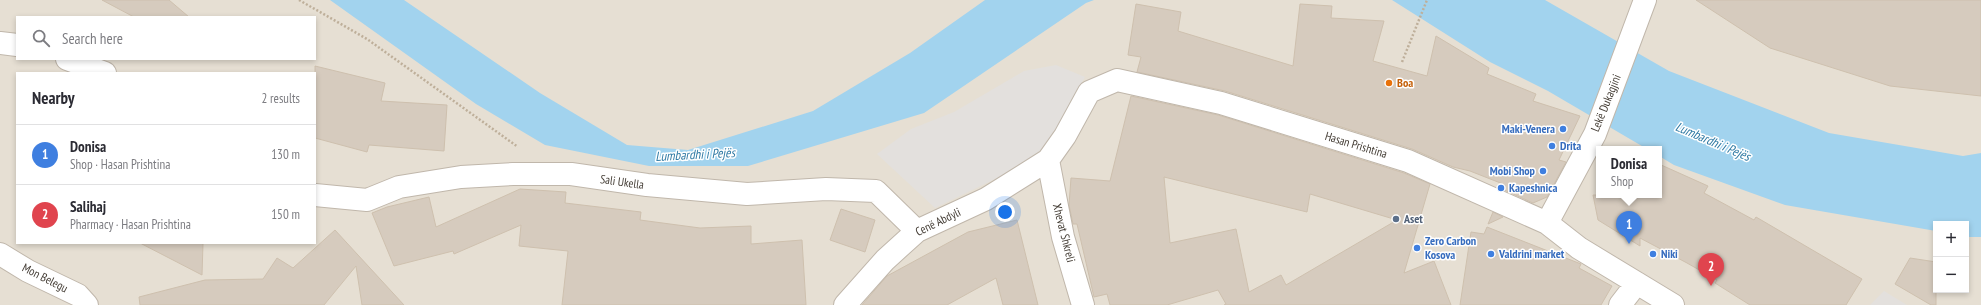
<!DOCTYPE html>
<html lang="en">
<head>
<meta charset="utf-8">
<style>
  :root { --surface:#fff; --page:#f2f2f3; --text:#2b2b33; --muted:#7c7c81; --line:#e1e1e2; --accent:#f32e1b }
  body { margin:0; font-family:"PT Sans Narrow",sans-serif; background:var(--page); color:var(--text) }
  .controls { position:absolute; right:12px; bottom:12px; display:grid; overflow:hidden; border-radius:0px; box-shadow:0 2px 6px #0003 }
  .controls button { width:36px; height:36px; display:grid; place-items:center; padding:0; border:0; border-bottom:1px solid var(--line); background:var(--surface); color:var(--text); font:20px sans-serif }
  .you { position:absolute; left:1005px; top:212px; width:14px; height:14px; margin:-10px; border:3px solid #fff; border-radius:50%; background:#1a73e8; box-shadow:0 0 0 6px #1a73e833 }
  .badge { display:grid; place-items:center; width:26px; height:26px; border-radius:50%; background:var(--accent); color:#fff; font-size:13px; font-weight:700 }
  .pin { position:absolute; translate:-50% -33px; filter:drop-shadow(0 1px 2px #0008) }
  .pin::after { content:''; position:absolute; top:21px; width:14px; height:12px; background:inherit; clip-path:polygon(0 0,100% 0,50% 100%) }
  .popup { position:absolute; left:1596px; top:146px; width:66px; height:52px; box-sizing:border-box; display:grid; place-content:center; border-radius:0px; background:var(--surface); filter:drop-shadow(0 1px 3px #0005); font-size:13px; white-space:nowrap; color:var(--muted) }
  .popup b { font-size:15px; color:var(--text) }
  .popup::after { content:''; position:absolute; left:50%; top:100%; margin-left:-8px; border:8px solid transparent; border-top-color:var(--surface) }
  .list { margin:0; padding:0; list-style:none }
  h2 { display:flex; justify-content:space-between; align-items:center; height:52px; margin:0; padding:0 16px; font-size:17px }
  h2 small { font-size:13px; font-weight:400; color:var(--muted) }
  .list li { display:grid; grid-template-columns:26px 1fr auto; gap:12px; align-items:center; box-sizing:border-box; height:60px; padding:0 16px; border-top:1px solid var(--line) }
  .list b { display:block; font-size:15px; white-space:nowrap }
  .list p { margin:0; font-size:13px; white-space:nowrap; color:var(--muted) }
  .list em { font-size:13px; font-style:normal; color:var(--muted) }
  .icon { flex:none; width:22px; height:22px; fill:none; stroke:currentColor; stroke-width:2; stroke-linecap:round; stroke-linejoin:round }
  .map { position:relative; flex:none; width:1981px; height:305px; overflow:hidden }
  .search { position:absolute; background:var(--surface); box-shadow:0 2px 6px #0003; left:16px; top:16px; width:300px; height:44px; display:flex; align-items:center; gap:10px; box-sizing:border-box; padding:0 14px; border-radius:0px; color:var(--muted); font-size:15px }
  .panel { position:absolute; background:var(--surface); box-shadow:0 2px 6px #0003; left:16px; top:72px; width:300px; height:172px; border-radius:0px }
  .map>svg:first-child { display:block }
  .residential { fill:#e6dfd3; fill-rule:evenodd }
  .parking { fill:#e3e0dd }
  .water { fill:#a2d3ee }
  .building { fill:#d6cbbe; stroke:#cec0ae; fill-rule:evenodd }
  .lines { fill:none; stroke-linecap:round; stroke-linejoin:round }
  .minor-casing { stroke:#c0b7ab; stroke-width:24 }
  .path { stroke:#beaf9a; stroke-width:2.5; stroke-dasharray:2 2; stroke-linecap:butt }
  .minor { stroke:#fff; stroke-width:22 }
  .food-dot { fill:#e8710a; stroke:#fff; stroke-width:1.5 }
  .shop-dot { fill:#3f7fe0; stroke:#fff; stroke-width:1.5 }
  .service-dot { fill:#5c6f8a; stroke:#fff; stroke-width:1.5 }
  .labels { text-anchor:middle; stroke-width:3; stroke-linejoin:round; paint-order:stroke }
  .food-label { font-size:12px; font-weight:bold; fill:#c56008; stroke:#fff; text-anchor:start }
  .street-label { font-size:12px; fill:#443d35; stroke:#fff }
  .shop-label { font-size:12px; font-weight:bold; fill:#366cbe; stroke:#fff; text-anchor:start }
  .service-label { font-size:12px; font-weight:bold; fill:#4e5e75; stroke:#fff; text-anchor:start }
  .water-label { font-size:13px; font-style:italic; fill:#307aa4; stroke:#fff }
</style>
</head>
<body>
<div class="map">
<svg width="1981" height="305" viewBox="0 0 1981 305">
  <rect width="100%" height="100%" fill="#f2ede5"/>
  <!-- residential -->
  <path class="residential" d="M0,0H1981V305H0ZM17,17H315V59H17ZM17,73H315V243H17ZM1599,149H1659V195H1599ZM1936,224H1966V290H1936Z"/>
  <!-- parking -->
  <path class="parking" d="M1056,65L1085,77L1048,145L1020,167L935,208L877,154L911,129L954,112L1024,71Z
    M1884,291L1907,305H1870Z"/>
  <!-- water -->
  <path class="water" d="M330,0H404L540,93L627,145L688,150L813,111L910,53L985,0H1094L1086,3L924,113L748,166H649L545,145L476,104Z
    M1392,0H1545L1669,71L1829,133L1963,156L1981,153V237H1966V224H1936V231L1785,205L1674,165L1659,156V149H1647L1548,91L1490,62Z"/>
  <!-- building -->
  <path class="building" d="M102,0H169L189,17H134Z
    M1696,0H1981V96L1890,86L1770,48Z
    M1136,4L1181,12L1178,31L1293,66L1300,4L1332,6L1331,18L1384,21L1373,61L1427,76L1436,36L1489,68L1487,74L1536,94L1533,101L1580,116L1559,160L1566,162L1547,197L1533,203L1502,189L1503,184L1470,171L1453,167L1412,149L1225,91L1137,72L1141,57L1128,55Z
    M315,66L385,83L381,101L447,105L444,151L369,145L367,152L315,138Z
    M1131,96L1218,115L1404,173L1430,184L1404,273L1434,261L1451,305H1224L1226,304L1218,290L1167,305H1110L1107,294L1094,297L1077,224H1073L1069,205L1071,178L1110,181ZM1164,177L1307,212L1310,194L1397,220L1286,285L1281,275L1249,292L1236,229L1170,243Z
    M1659,164L1708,186L1704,193L1754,220L1756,217L1862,279L1846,305H1750L1715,283L1717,280L1687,263L1640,238V246L1598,220L1593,195H1659Z
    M520,189L566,192L565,203L641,212L640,220L700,228L751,226V244L802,240L806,305H562L568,251L519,246L521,225L454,254L453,251L394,266L372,213L387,207L429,197L436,227Z
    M841,209L875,220L865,252L830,240Z
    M1493,212L1503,217L1488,224Z
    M1017,220L1038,305H1003L996,278L947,305H862L887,276L968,232Z
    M1487,227L1581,264L1579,268L1612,286L1601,305H1460L1471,232L1484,234Z
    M335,230L404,305H362L356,266L324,305H140L139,297L205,280L263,279L277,258L293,268Z
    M140,243H203L202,275Z
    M1910,258L1936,262V305H1931L1895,284Z"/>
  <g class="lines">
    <defs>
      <path id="minor" d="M0,43L17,45
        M67,59L105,73
        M1048,160L1063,237L1083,305
        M315,195L367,200L399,187L461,177L513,174H571L647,185L747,194L826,189L876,191L917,231
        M1547,223L1595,134L1645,0
        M0,254L28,271L78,295L87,305
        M845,305L885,260L917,231L986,199L1048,160L1065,136L1089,92L1117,80L1221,103L1408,161L1547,223L1579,248L1673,305
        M1620,305L1637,283"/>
    </defs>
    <!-- minor casing -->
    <use href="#minor" class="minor-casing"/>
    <!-- path -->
    <path class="path" d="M299,0L367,39L518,147
      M1402,62L1427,0"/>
    <!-- minor -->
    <use href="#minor" class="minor"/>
  </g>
  <!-- markers -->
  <circle class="food-dot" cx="1389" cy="83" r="4"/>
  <g class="shop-dot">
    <circle cx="1563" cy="129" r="4"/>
    <circle cx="1552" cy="146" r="4"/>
    <circle cx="1543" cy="171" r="4"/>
    <circle cx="1501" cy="188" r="4"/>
    <circle cx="1417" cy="248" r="4"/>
    <circle cx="1491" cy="254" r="4"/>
    <circle cx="1653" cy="254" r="4"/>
  </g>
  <circle class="service-dot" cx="1396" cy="219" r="4"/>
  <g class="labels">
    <!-- food labels -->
    <g class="food-label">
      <text x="1397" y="87">Boa</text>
    </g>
    <!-- street labels -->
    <g class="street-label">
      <text transform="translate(1606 103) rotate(-68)" y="4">Lekë Dukagjini</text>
      <text transform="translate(1356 145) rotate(17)" y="4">Hasan Prishtina</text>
      <text transform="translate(622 182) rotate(8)" y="4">Sali Ukella</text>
      <text transform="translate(938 222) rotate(-26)" y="4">Cenë Abdyli</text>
      <text transform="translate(1064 233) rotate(76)" y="4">Xhevat Shkreli</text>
      <text transform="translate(45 278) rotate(27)" y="4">Mon Belegu</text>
    </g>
    <!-- shop labels -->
    <g class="shop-label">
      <text x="1555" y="133" text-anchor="end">Maki-Venera</text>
      <text x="1560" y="150">Drita</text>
      <text x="1535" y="175" text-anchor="end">Mobi Shop</text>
      <text x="1509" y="192">Kapeshnica</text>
      <text x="1425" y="245">Zero Carbon<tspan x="1425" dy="14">Kosova</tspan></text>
      <text x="1499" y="258">Valdrini market</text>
      <text x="1661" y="258">Niki</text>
    </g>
    <!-- service labels -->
    <g class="service-label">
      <text x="1404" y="223">Aset</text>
    </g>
    <!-- water labels -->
    <g class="water-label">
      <text transform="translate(1713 141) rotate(23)" y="5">Lumbardhi i Pejës</text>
      <text transform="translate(695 154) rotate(-3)" y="5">Lumbardhi i Pejës</text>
    </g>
  </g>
</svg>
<div class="controls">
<button>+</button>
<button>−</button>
</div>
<div class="you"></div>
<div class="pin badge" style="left:1629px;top:244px;background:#3f7fe0">1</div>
<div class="popup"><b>Donisa</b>Shop</div>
<div class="pin badge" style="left:1711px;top:286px;background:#e0444e">2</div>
<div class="search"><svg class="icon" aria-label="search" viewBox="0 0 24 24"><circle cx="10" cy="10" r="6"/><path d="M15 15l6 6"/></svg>Search here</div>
<section class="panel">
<h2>Nearby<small>2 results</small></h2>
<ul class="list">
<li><span class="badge" style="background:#3f7fe0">1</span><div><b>Donisa</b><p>Shop · Hasan Prishtina</p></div><em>130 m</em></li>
<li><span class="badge" style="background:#e0444e">2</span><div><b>Salihaj</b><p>Pharmacy · Hasan Prishtina</p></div><em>150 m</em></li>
</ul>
</section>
</div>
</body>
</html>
